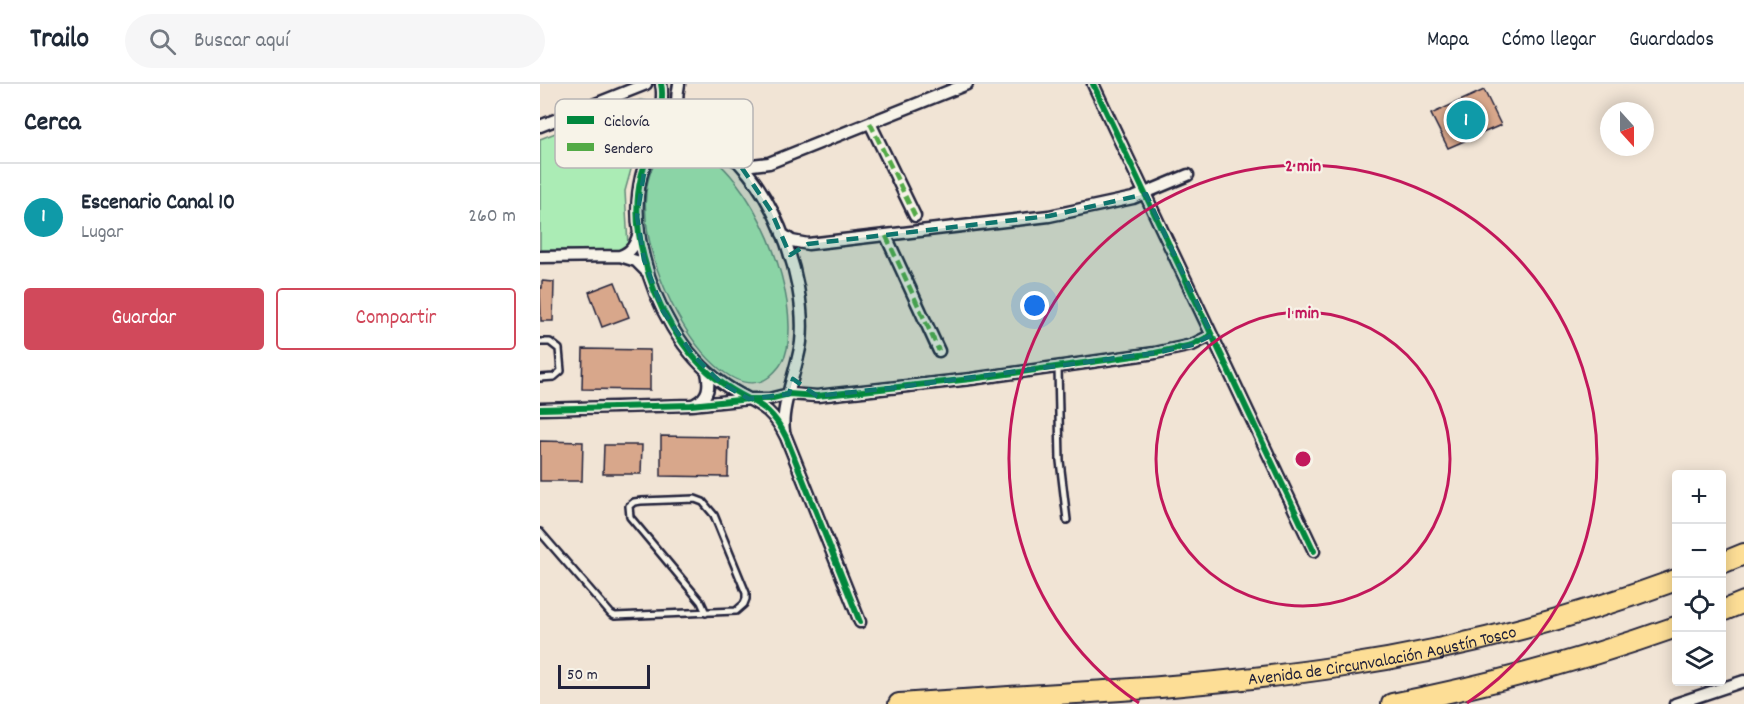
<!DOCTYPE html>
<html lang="es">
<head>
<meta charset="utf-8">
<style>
  :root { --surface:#fff; --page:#f6f6f7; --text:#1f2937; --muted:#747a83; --line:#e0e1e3; --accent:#d1495b }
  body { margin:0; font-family:Dekko,sans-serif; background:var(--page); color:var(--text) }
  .controls { position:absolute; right:18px; bottom:18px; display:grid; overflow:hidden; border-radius:6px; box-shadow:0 3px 15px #0003 }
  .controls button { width:54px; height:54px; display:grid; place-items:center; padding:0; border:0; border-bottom:2px solid var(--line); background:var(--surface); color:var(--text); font:30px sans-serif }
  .compass { position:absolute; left:1060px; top:18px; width:54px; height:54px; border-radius:50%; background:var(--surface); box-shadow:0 3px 15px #0003; rotate:159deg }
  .scale { position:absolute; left:18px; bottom:15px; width:92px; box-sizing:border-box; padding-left:6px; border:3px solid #22223b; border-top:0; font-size:16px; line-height:21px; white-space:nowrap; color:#22223b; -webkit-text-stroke:4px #f7f3e8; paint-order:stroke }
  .you { position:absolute; left:495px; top:222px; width:21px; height:21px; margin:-15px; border:4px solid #fff; border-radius:50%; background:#1a73e8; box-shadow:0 0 0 9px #1a73e833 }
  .badge { display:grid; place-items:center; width:39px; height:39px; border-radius:50%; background:var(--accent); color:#fff; font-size:20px; font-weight:700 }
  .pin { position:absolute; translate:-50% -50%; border:3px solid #fff; box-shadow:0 2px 6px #0006 }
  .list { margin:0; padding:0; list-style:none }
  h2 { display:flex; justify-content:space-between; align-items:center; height:78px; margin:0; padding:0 24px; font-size:26px }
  h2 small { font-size:20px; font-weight:400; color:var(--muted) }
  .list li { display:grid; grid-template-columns:39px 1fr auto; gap:18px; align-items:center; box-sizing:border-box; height:108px; padding:0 24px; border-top:2px solid var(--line) }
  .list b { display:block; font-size:22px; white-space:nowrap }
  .list p { margin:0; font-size:20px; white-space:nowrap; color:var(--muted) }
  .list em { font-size:20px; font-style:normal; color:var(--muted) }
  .actions { display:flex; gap:12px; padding:18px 24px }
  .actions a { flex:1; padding:14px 0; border:2px solid var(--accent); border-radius:6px; text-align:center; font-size:21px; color:var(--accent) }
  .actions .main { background:var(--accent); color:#fff }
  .icon { flex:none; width:33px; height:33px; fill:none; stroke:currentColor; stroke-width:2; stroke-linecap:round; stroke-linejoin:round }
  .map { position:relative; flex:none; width:1204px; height:620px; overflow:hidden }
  header { display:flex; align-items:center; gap:36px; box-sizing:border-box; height:84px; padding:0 30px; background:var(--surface); border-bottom:2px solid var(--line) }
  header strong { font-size:28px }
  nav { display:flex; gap:33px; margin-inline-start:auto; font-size:21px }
  .search { width:420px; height:54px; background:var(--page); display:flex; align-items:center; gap:15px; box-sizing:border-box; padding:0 21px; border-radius:33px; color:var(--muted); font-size:22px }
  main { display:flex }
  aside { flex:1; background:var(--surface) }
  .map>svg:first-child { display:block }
  .green { fill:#abecb5; stroke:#668778; stroke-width:1.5 }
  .building { fill:#d8a78b; stroke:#22223b; stroke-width:1.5 }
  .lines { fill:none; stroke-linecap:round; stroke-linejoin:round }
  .service-casing { stroke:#22223b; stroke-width:10 }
  .minor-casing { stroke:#22223b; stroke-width:15 }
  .motorway-casing { stroke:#22223b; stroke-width:24 }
  .service { stroke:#f7f3e8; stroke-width:5 }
  .minor { stroke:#f7f3e8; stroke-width:10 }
  .motorway { stroke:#fdde96; stroke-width:20 }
  .quiet { stroke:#53aa46; stroke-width:4.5; stroke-dasharray:9 4.5; stroke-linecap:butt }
  .cycleway-casing { stroke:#f7f3e8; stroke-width:10 }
  .cycleway { stroke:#00873e; stroke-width:6 }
  .marked { fill:#0f766e; fill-opacity:0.2; stroke:#0f766e; stroke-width:4.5; stroke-dasharray:12 8; stroke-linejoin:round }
  .ring { fill:none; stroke:#c2185b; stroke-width:3 }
  .labels { text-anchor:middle; stroke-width:4.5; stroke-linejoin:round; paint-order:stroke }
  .street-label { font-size:18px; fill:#22223b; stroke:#f7f3e8 }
  .key { fill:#f7f3e8; stroke:#b7b4b4; stroke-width:1.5 }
  .key-label { font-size:16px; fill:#22223b }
  .centre { fill:#c2185b; stroke:#f7f3e8; stroke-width:3 }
  .ring-label { font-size:18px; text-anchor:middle; font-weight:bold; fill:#c2185b; stroke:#f7f3e8; stroke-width:4.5; stroke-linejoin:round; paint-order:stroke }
</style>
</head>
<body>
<header>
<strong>Trailo</strong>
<div class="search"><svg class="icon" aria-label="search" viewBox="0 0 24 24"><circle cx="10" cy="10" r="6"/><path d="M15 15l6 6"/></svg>Buscar aquí</div>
<nav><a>Mapa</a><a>Cómo llegar</a><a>Guardados</a></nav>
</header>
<main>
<aside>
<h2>Cerca<small></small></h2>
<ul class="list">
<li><span class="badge" style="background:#0f9aa8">1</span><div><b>Escenario Canal 10</b><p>Lugar</p></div><em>260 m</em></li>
</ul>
<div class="actions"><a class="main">Guardar</a><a>Compartir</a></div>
</aside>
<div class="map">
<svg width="1204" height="620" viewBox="0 0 1204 620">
  <rect width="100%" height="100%" fill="#f1e4d5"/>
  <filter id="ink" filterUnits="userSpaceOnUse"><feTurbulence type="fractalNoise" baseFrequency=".0167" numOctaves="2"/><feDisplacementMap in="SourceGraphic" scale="12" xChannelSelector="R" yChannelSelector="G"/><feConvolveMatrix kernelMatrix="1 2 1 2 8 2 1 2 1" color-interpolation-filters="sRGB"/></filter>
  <g filter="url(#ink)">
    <!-- green -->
    <path class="green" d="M100,16L106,17L108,21L104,50L98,60L85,107L88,162L82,167L0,166V55Z
      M137,59C142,60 149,60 154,63C212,86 264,214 245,272C242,281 236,287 229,293C166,339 49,99 137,59Z"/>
    <!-- building -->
    <path class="building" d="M944,6L961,41L908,64L891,30Z
      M2,197L14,198L13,237H1L0,204H2Z
      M75,198L89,233L62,243L49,208Z
      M43,265L110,266V306L42,305Z
      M121,352L189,353L188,393L121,392Z
      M0,357L43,358L42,397H0Z
      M64,361H102L101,390H63Z"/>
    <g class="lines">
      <defs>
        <path id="service" d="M0,258H10L19,265L21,287L14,293L0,294
          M518,283L520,377L527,436
          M0,448L71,530L75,532L196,527L204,520L206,515V509L174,431L163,418L155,415L101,417L94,418L89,422L90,433L161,518L166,529"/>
        <path id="minor" d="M121,0C127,23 107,69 101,93C95,119 97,148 104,174C115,220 142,271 182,299C212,321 228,316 246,353L320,538
          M139,0C135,20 136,37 153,50
          M553,0L774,467
          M330,39L375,132
          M0,42L106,0
          M110,68C126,50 145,45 167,55C229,84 268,194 261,258C258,283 240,324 244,347
          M195,76L212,81L229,79L427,0
          M99,149C95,161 92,168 80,172L96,177L106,187
          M242,150L252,157L268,160L509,132L593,114L648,91
          M346,152L399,267
          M0,173L80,172
          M155,320C169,313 170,302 167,288
          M0,325L151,321L209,315H229L249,310L277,312L431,295L615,269L652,261L672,251
          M1135,620L1204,597"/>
        <g id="motorway">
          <path d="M1182,479L1204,470"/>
          <path d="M1182,527L1204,518"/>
          <path id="s1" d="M359,620C506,610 653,605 798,583C913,566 1027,536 1136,496"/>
          <path d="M852,620C949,601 1043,576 1136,543"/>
        </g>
      </defs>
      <!-- service casing -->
      <use href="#service" class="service-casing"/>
      <!-- minor casing -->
      <use href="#minor" class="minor-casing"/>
      <!-- motorway casing -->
      <use href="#motorway" class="motorway-casing"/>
      <!-- service -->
      <use href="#service" class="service"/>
      <!-- minor -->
      <use href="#minor" class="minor"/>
      <!-- motorway -->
      <use href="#motorway" class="motorway"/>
      <!-- quiet -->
      <path class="quiet" d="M330,39L375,132
        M346,152L399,267"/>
      <defs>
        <path id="cycleway" d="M121,0C127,23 107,69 101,93C95,119 97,148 104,174C115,220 142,271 182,299C212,321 228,316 246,353L320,538
          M553,0L774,467
          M0,325L151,321L209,315H229L249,310L277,312L431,295L615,269L652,261L672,251"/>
      </defs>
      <!-- cycleway casing -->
      <use href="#cycleway" class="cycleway-casing"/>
      <!-- cycleway -->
      <use href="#cycleway" class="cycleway"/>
    </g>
  </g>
  <!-- marked area -->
  <path class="marked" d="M153,50L184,66L200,81L231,127L250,171L268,160L509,132L606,110L672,251L652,261L615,269L351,304L277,312L253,295L249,310L209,315L181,299L152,270L123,227L104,176L97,132L107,71L129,53Z"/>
  <!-- distance rings -->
  <g class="ring">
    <circle cx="763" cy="375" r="147"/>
    <path d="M599 619A294 294 0 1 1 927 619"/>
  </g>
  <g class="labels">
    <!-- street labels -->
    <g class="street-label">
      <text dy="6" stroke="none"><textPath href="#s1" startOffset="486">Avenida de Circunvalación Agustín Tosco</textPath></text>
    </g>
  </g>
  <!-- legend -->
  <rect x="15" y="15" width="198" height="69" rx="9" class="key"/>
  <rect x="27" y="32" width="27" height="8" fill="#00873e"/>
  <rect x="27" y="59" width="27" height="8" fill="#53aa46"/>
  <g class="key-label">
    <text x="64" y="42">Ciclovía</text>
    <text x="64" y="69">Sendero</text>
  </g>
  <circle cx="763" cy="375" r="9" class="centre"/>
  <g class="ring-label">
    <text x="763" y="87">2 min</text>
    <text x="763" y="234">1 min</text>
  </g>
</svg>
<div class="controls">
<button>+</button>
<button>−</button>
<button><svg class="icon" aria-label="locate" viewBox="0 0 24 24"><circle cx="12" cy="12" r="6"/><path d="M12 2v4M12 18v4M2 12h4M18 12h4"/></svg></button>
<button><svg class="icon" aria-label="layers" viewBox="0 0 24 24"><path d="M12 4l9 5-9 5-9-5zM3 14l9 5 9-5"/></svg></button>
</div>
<svg class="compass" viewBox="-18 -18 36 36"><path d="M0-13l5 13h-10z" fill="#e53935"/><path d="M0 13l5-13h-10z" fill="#747a83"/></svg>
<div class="scale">50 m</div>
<div class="you"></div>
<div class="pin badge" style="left:926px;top:36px;background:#0f9aa8">1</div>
</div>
</main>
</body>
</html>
